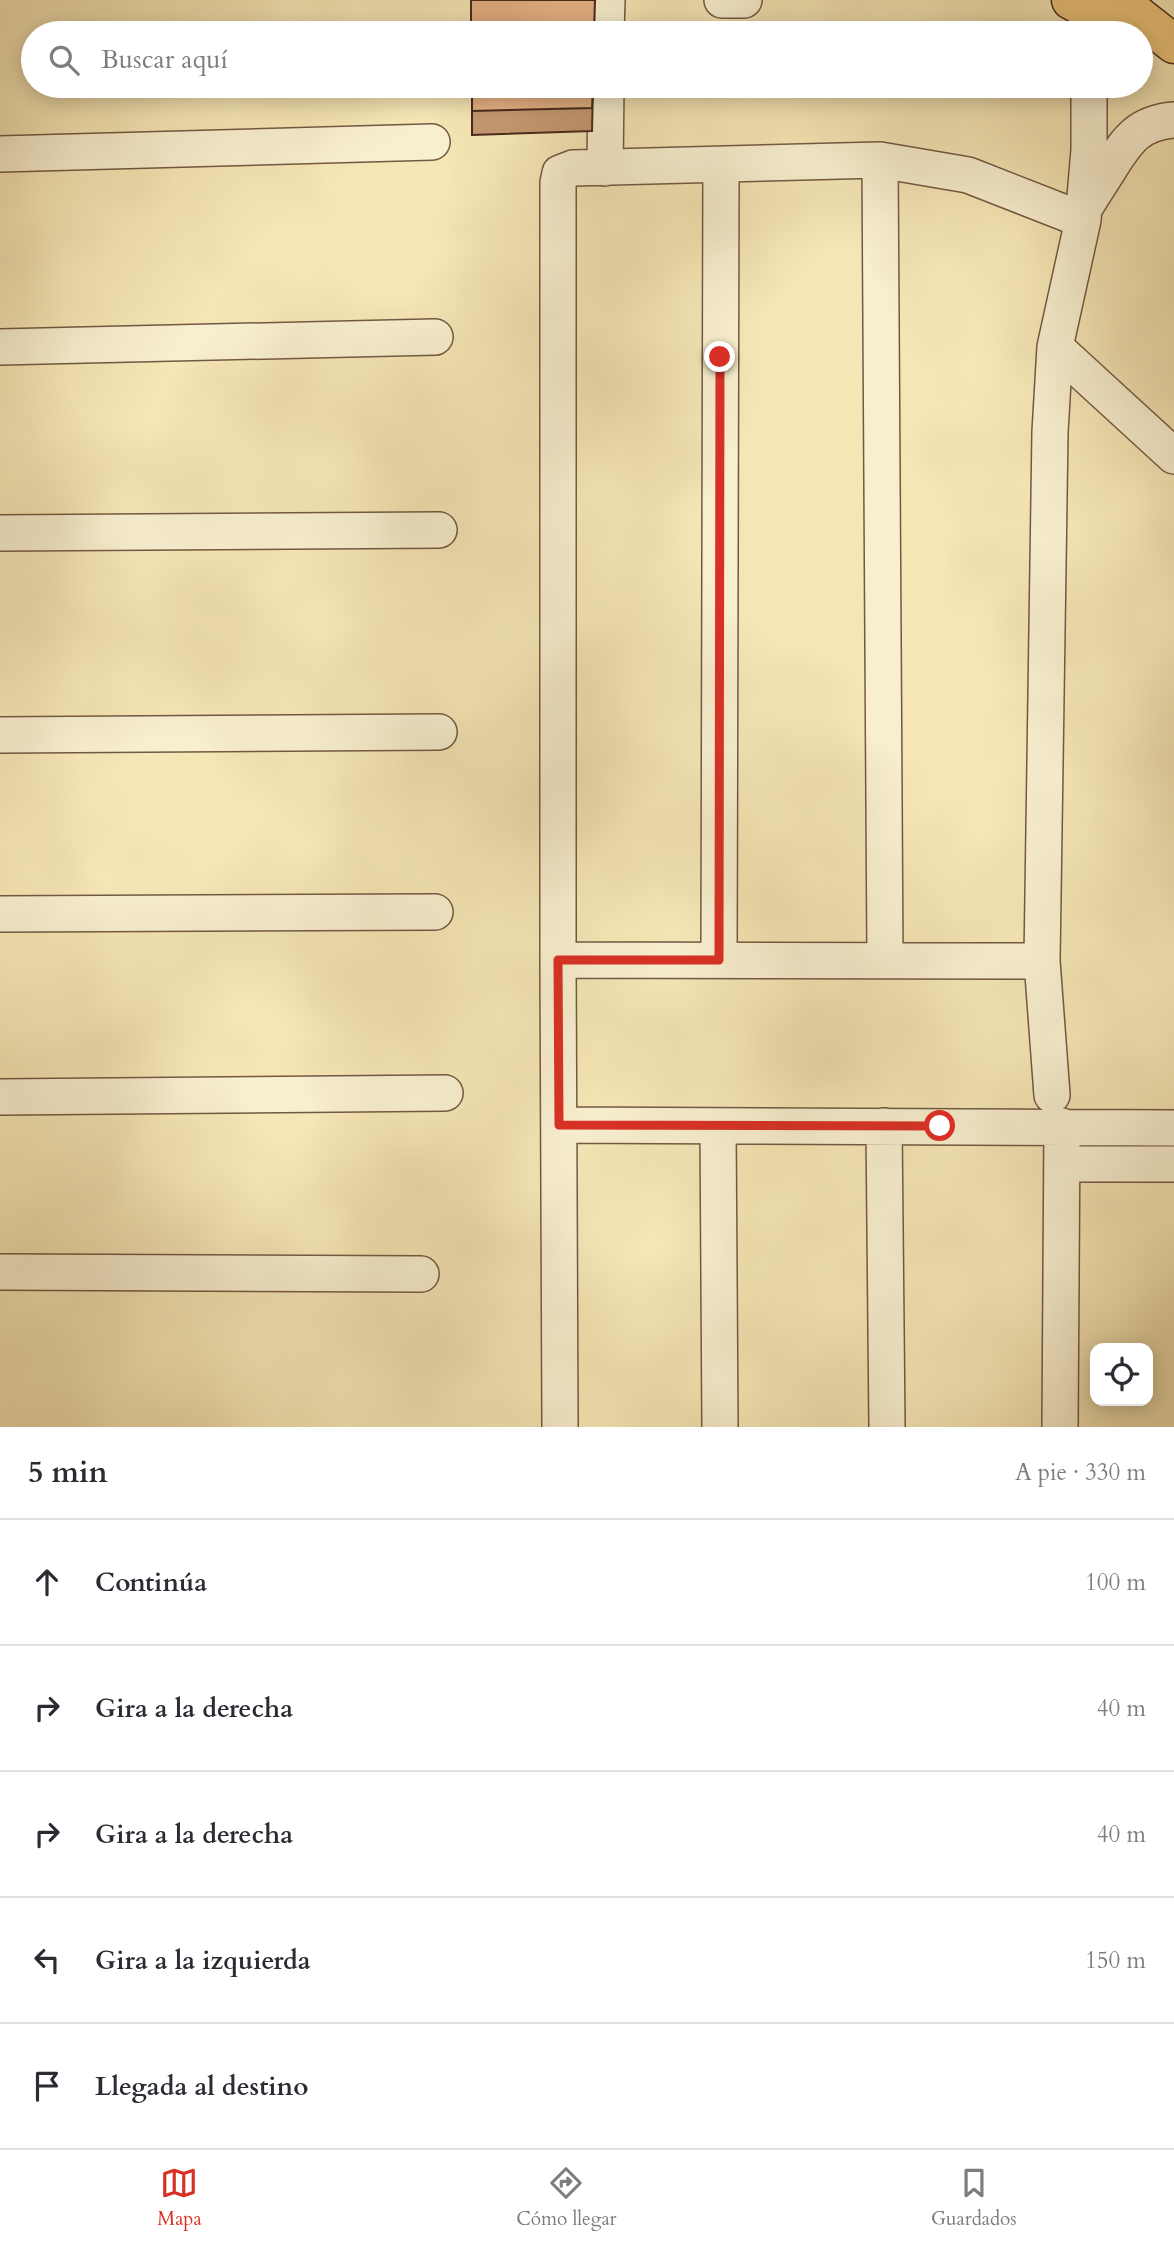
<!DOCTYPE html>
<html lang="es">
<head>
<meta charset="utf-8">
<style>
  :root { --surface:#fff; --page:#f7f7f7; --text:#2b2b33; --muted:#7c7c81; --line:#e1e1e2; --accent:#d93025 }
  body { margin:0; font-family:Cardo,serif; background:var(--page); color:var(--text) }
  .controls { position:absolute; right:21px; bottom:21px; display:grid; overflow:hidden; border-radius:14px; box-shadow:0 4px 18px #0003 }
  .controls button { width:63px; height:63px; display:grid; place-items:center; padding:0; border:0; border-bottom:2px solid var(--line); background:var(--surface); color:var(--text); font:35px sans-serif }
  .stop { position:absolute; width:21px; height:21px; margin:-16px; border:5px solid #d93025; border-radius:50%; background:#fff }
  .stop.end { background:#d93025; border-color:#fff; box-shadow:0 2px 7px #0008 }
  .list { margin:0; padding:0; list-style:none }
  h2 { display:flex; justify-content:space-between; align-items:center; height:91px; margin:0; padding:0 28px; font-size:30px }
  h2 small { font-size:23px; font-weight:400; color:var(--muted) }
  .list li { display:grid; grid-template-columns:46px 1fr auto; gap:21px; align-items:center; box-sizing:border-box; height:126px; padding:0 28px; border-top:2px solid var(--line) }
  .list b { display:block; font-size:26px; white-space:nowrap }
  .list em { font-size:23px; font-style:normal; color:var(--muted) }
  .icon { flex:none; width:38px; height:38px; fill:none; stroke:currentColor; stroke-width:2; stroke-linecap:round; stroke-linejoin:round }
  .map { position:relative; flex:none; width:1174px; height:1427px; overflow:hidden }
  .search { position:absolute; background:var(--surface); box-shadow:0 4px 18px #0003; left:21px; right:21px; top:21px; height:77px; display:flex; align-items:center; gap:18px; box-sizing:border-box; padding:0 24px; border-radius:38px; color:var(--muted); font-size:26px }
  .sheet { height:721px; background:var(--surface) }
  nav { display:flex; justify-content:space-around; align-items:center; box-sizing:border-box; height:98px; border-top:2px solid var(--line); background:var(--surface); font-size:19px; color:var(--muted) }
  nav a { display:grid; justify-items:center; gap:4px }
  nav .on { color:var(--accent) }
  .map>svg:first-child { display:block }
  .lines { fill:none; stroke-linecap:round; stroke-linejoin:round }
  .minor-casing { stroke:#735842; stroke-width:38 }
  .major-casing { stroke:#48291b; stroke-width:41 }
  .minor { stroke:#f8efcf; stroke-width:35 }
  .major { stroke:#eac37a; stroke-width:38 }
  .wall { fill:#c39770; stroke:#48291b; stroke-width:2 }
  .building { fill:#e3b082; stroke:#48291b; stroke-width:2 }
  .route { stroke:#d93025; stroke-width:9 }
</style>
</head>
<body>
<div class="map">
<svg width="1174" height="1427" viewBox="0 0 1174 1427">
  <rect width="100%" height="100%" fill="#f5e6b5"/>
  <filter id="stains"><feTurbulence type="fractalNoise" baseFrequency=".00286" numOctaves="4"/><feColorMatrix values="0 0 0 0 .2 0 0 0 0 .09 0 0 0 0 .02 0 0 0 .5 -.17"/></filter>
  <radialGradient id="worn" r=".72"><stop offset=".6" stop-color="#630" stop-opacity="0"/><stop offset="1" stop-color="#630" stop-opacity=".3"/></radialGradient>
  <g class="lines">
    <defs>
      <path id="minor" d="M722,0H744
        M606,33L607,0
        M0,154L432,142
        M880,160L885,960
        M605,168L606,86
        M1087,204C1095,191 1103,179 1111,166C1128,139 1139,123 1174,120
        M0,347L435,337
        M1055,347L1174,456
        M0,533L439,530
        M0,735L439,732
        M0,914L435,912
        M558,960L560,1427
        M719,960L721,165
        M1042,961L558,960V183L560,173L573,168L880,160L968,175L1083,220L1089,150V86
        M1052,1095L1042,961L1050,432L1055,347L1083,220
        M0,1097L445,1093
        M559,1125L1174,1128
        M718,1126L720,1427
        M884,1126L887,1427
        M1062,1164H1174
        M0,1272L421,1274
        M1060,1427L1062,1126"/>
      <path id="major" d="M1071,0L1132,33
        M1118,0L1174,44"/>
    </defs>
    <!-- minor casing -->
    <use href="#minor" class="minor-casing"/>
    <!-- major casing -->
    <use href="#major" class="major-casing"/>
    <!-- minor -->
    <use href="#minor" class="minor"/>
    <!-- major -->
    <use href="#major" class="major"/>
  </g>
  <!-- wall -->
  <path class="wall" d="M472,86H593L592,131L472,135Z"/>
  <!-- building -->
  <path class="building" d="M471,0H595L594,33H471Z
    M472,86H593L592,108L472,111Z"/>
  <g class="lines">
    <!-- route -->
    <path class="route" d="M720,357L719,960H558L559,1125L940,1126"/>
  </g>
  <rect width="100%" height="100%" filter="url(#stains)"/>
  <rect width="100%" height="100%" fill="url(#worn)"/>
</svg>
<div class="controls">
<button><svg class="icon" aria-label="locate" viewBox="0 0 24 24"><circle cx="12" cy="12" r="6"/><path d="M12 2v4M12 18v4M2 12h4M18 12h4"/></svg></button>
</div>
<div class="stop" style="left:940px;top:1126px"></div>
<div class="stop end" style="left:720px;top:357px"></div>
<div class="search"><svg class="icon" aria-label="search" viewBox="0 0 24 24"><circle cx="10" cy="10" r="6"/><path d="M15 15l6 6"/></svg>Buscar aquí</div>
</div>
<section class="sheet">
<h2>5 min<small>A pie · 330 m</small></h2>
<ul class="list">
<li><svg class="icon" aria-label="ahead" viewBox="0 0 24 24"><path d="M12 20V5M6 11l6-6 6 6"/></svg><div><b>Continúa</b></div><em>100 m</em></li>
<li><svg class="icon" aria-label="right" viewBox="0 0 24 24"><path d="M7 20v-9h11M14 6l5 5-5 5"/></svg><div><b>Gira a la derecha</b></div><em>40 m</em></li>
<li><svg class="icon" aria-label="right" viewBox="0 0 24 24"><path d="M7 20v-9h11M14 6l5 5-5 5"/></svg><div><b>Gira a la derecha</b></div><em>40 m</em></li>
<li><svg class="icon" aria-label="left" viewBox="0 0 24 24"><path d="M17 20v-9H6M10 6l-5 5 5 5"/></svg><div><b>Gira a la izquierda</b></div><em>150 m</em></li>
<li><svg class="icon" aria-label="arrive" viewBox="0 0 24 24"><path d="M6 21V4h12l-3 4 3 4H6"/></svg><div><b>Llegada al destino</b></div></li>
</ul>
</section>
<nav>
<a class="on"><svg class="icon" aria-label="map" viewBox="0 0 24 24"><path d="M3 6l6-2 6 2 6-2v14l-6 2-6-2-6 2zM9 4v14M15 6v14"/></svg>Mapa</a>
<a><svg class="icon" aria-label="directions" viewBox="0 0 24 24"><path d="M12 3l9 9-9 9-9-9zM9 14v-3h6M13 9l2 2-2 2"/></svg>Cómo llegar</a>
<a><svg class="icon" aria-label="saved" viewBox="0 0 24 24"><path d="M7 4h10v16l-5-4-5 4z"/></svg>Guardados</a>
</nav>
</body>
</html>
